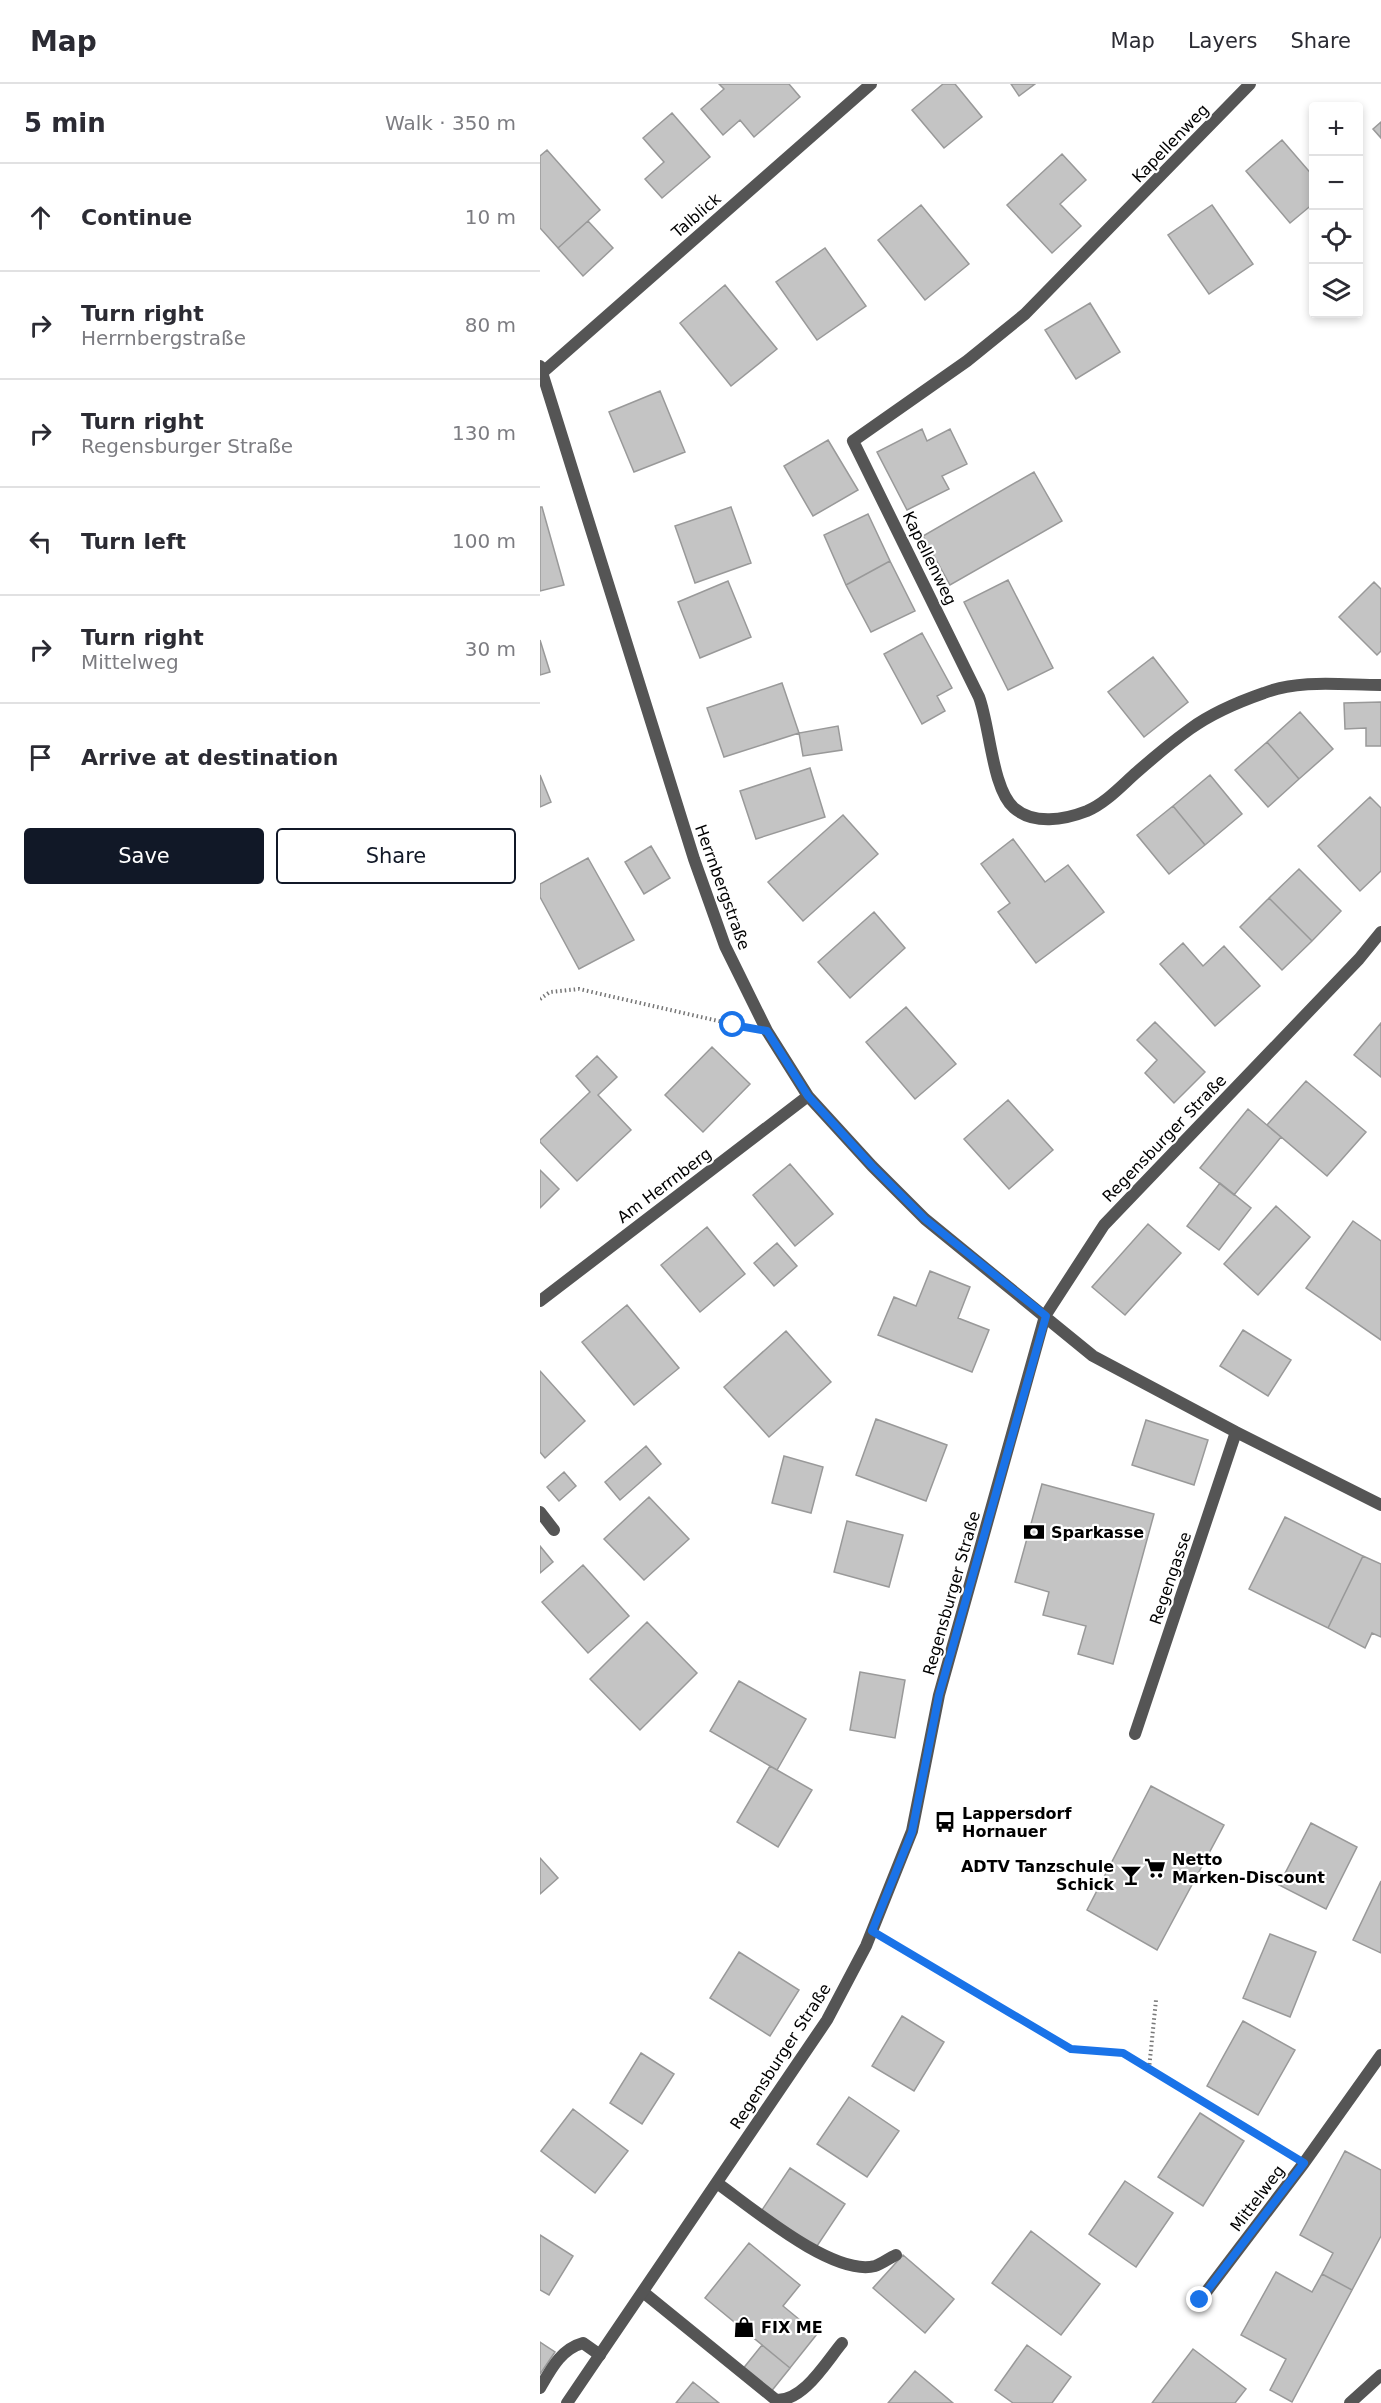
<!DOCTYPE html>
<html lang="en">
<head>
<meta charset="utf-8">
<style>
  :root { --surface:#fff; --page:#f7f7f7; --text:#2b2b33; --muted:#7c7c81; --line:#e1e1e2; --accent:#111827 }
  body { margin:0; font-family:"DejaVu Sans",sans-serif; background:var(--page); color:var(--text) }
  .controls { position:absolute; right:18px; top:18px; display:grid; overflow:hidden; border-radius:6px; box-shadow:0 3px 9px #0003 }
  .controls button { width:54px; height:54px; display:grid; place-items:center; padding:0; border:0; border-bottom:2px solid var(--line); background:var(--surface); color:var(--text); font:30px sans-serif }
  .stop { position:absolute; width:18px; height:18px; margin:-14px; border:4px solid #1a73e8; border-radius:50%; background:#fff }
  .stop.end { background:#1a73e8; border-color:#fff; box-shadow:0 2px 6px #0008 }
  .list { margin:0; padding:0; list-style:none }
  h2 { display:flex; justify-content:space-between; align-items:center; height:78px; margin:0; padding:0 24px; font-size:26px }
  h2 small { font-size:20px; font-weight:400; color:var(--muted) }
  .list li { display:grid; grid-template-columns:39px 1fr auto; gap:18px; align-items:center; box-sizing:border-box; height:108px; padding:0 24px; border-top:2px solid var(--line) }
  .list b { display:block; font-size:22px; white-space:nowrap }
  .list p { margin:0; font-size:20px; white-space:nowrap; color:var(--muted) }
  .list em { font-size:20px; font-style:normal; color:var(--muted) }
  .actions { display:flex; gap:12px; padding:18px 24px }
  .actions a { flex:1; padding:14px 0; border:2px solid var(--accent); border-radius:6px; text-align:center; font-size:21px; color:var(--accent) }
  .actions .main { background:var(--accent); color:#fff }
  .icon { flex:none; width:33px; height:33px; fill:none; stroke:currentColor; stroke-width:2; stroke-linecap:round; stroke-linejoin:round }
  .map { position:relative; flex:none; width:841px; height:2319px; overflow:hidden }
  header { display:flex; align-items:center; gap:36px; box-sizing:border-box; height:84px; padding:0 30px; background:var(--surface); border-bottom:2px solid var(--line) }
  header strong { font-size:28px }
  nav { display:flex; gap:33px; margin-inline-start:auto; font-size:21px }
  main { display:flex }
  aside { flex:1; background:var(--surface) }
  .map>svg:first-child { display:block }
  .building { fill:#c4c4c4; stroke:#999; stroke-width:1.5 }
  .lines { fill:none; stroke-linecap:round; stroke-linejoin:round }
  .path { stroke:#777; stroke-width:4; stroke-dasharray:1.5 3; stroke-linecap:butt }
  .service { stroke:#555; stroke-width:12 }
  .minor { stroke:#555; stroke-width:12 }
  .route { stroke:#1a73e8; stroke-width:8 }
  .labels { text-anchor:middle; stroke-width:4.5; stroke-linejoin:round; paint-order:stroke }
  .street-label { font-size:16px; fill:#000; stroke:#fff }
  .poi-label { font-size:16px; font-weight:bold; fill:#000; stroke:#fff; text-anchor:start }
</style>
</head>
<body>
<header>
<strong>Map</strong>
<nav><a>Map</a><a>Layers</a><a>Share</a></nav>
</header>
<main>
<aside>
<h2>5 min<small>Walk · 350 m</small></h2>
<ul class="list">
<li><svg class="icon" aria-label="ahead" viewBox="0 0 24 24"><path d="M12 20V5M6 11l6-6 6 6"/></svg><div><b>Continue</b></div><em>10 m</em></li>
<li><svg class="icon" aria-label="right" viewBox="0 0 24 24"><path d="M7 20v-9h11M14 6l5 5-5 5"/></svg><div><b>Turn right</b><p>Herrnbergstraße</p></div><em>80 m</em></li>
<li><svg class="icon" aria-label="right" viewBox="0 0 24 24"><path d="M7 20v-9h11M14 6l5 5-5 5"/></svg><div><b>Turn right</b><p>Regensburger Straße</p></div><em>130 m</em></li>
<li><svg class="icon" aria-label="left" viewBox="0 0 24 24"><path d="M17 20v-9H6M10 6l-5 5 5 5"/></svg><div><b>Turn left</b></div><em>100 m</em></li>
<li><svg class="icon" aria-label="right" viewBox="0 0 24 24"><path d="M7 20v-9h11M14 6l5 5-5 5"/></svg><div><b>Turn right</b><p>Mittelweg</p></div><em>30 m</em></li>
<li><svg class="icon" aria-label="arrive" viewBox="0 0 24 24"><path d="M6 21V4h12l-3 4 3 4H6"/></svg><div><b>Arrive at destination</b></div></li>
</ul>
<div class="actions"><a class="main">Save</a><a>Share</a></div>
</aside>
<div class="map">
<svg width="841" height="2319" viewBox="0 0 841 2319">
  <rect width="100%" height="100%" fill="#fff"/>
  <!-- building -->
  <path class="building" d="M179,0H249L260,13L214,53L200,36L183,51L161,25L184,5Z
    M403,0H415L442,33L404,64L372,26Z
    M471,0H495L479,12Z
    M132,29L170,73L122,114L105,95L124,78L103,54Z
    M841,38V54L833,45Z
    M742,56L774,93V119L750,139L706,87Z
    M7,66L60,126L18,164L0,144V72Z
    M522,70L546,96L520,120L541,142L512,169L467,121Z
    M381,121L429,180L385,216L338,156Z
    M672,121L713,180L669,210L628,151Z
    M48,137L73,164L43,192L18,164Z
    M285,164L326,222L277,256L236,198Z
    M185,201L237,265L191,302L140,239Z
    M550,219L580,268L536,295L505,246Z
    M120,307L145,368L94,388L69,328Z
    M382,345L387,357L410,345L427,380L402,392L409,405L367,426L337,368Z
    M288,356L318,406L273,432L244,382Z
    M494,388L522,437L410,501L383,452Z
    M0,423H2L24,501L0,507Z
    M191,423L211,479L155,499L135,442Z
    M328,430L350,477L306,501L284,451Z
    M350,477L375,527L331,548L306,501Z
    M468,496L513,584L468,606L424,518Z
    M188,497L211,553L160,574L138,518Z
    M834,498L841,505V567L837,571L799,533Z
    M382,549L412,604L397,612L405,627L382,640L344,570Z
    M0,556L10,588L0,591Z
    M613,573L648,618L604,653L568,608Z
    M242,599L259,649L184,673L167,624Z
    M841,618V662H826V644L805,645L804,619Z
    M760,628L793,665L759,695L727,658Z
    M298,642L302,666L263,672L259,649Z
    M727,658L759,695L728,723L695,686Z
    M270,684L285,733L216,755L200,707Z
    M0,691L11,718L0,723Z
    M670,691L702,730L665,761L633,722Z
    M830,713L841,724V787L820,807L778,762Z
    M633,722L665,761L629,790L597,751Z
    M303,731L338,770L263,837L228,798Z
    M473,755L505,798L528,781L564,828L496,879L458,828L470,819L441,780Z
    M111,762L130,794L104,810L85,778Z
    M48,774L94,856L39,885L0,813V800Z
    M759,785L801,827L772,857L729,814Z
    M729,814L772,857L742,886L700,843Z
    M334,828L365,864L310,914L278,878Z
    M643,859L663,882L684,862L720,902L675,942L620,880Z
    M366,923L416,980L375,1015L326,958Z
    M615,938L665,988L634,1019L605,989L617,976L597,956Z
    M841,939V993L814,971Z
    M172,963L210,1000L163,1048L125,1011Z
    M57,972L77,993L58,1011L91,1046L37,1097L0,1058V1056L50,1008L36,992Z
    M766,997L826,1048L787,1092L727,1041Z
    M468,1016L513,1066L469,1105L424,1055Z
    M708,1025L741,1053L694,1111L660,1084Z
    M250,1080L293,1130L255,1162L213,1111Z
    M0,1086L19,1105L0,1124Z
    M680,1099L711,1124L679,1166L647,1142Z
    M736,1122L770,1153L718,1211L684,1180Z
    M813,1137L841,1157V1256L766,1204Z
    M608,1140L641,1169L585,1231L552,1203Z
    M167,1143L205,1190L160,1228L121,1181Z
    M237,1159L257,1182L234,1202L214,1179Z
    M390,1187L430,1203L418,1234L449,1246L432,1288L338,1251L354,1213L376,1222Z
    M87,1221L139,1284L94,1321L42,1258Z
    M703,1246L751,1276L728,1312L680,1282Z
    M246,1247L291,1298L229,1353L184,1303Z
    M0,1287L45,1337L5,1374L0,1368Z
    M336,1335L407,1361L386,1417L316,1391Z
    M606,1336L668,1356L654,1401L592,1381Z
    M106,1362L121,1380L80,1416L65,1398Z
    M244,1372L283,1383L271,1429L232,1419Z
    M24,1388L36,1402L19,1417L7,1403Z
    M502,1400L614,1430L573,1580L538,1570L546,1542L503,1531L509,1508L475,1498Z
    M109,1413L149,1455L104,1496L64,1455Z
    M745,1433L823,1472L788,1544L709,1505Z
    M307,1437L363,1451L349,1503L294,1488Z
    M0,1462L13,1478L0,1489Z
    M823,1472L841,1480V1553L832,1549L825,1564L788,1544Z
    M43,1481L89,1532L48,1569L2,1518Z
    M107,1538L157,1589L100,1646L50,1595Z
    M320,1588L365,1596L355,1654L310,1646Z
    M199,1597L266,1635L237,1686L170,1647Z
    M230,1682L272,1706L238,1763L197,1738Z
    M611,1702L684,1741L617,1866L547,1826Z
    M771,1739L817,1763L786,1825L739,1801Z
    M0,1774L18,1794L0,1810Z
    M841,1797V1869L813,1856Z
    M730,1850L776,1868L750,1933L703,1914Z
    M199,1868L259,1906L230,1952L170,1914Z
    M362,1932L404,1958L374,2007L332,1982Z
    M703,1937L755,1966L718,2031L667,2002Z
    M101,1969L134,1990L102,2040L70,2019Z
    M309,2013L359,2047L327,2093L277,2060Z
    M33,2025L88,2067L55,2109L1,2067Z
    M660,2029L704,2057L663,2122L618,2093Z
    M805,2067L841,2086V2152L812,2206L782,2190L793,2169L760,2151Z
    M250,2084L305,2120L275,2165L220,2129Z
    M585,2097L633,2129L596,2183L549,2150Z
    M491,2147L560,2200L521,2251L452,2199Z
    M0,2151L33,2172L9,2211L0,2206Z
    M209,2159L260,2201L243,2222L277,2250L250,2284L165,2214Z
    M363,2171L414,2215L385,2249L333,2204Z
    M736,2188L772,2208L782,2190L812,2206L752,2318L730,2306L746,2275L701,2251Z
    M0,2258L15,2268L0,2290Z
    M222,2261L250,2284L230,2309L202,2286Z
    M487,2261L531,2293L512,2319H473L455,2306Z
    M653,2265L706,2305L695,2319H612Z
    M375,2287L413,2319H348Z
    M153,2298L179,2319H136Z"/>
  <g class="lines">
    <!-- path -->
    <path class="path" d="M0,915L10,908L39,905L200,942
      M351,1858L531,1965L583,1969L746,2067
      M609,1985L616,1916"/>
    <!-- service -->
    <path class="service" d="M0,1428L14,1446
      M177,2099C211,2123 293,2193 335,2182C342,2180 349,2174 356,2171
      M103,2208L236,2316C264,2317 286,2278 302,2259
      M0,2304C11,2285 21,2265 43,2259L60,2271"/>
    <!-- minor -->
    <path class="minor" d="M710,0L485,230L427,277L313,357L439,613C450,642 452,705 474,724C494,741 524,736 547,727C566,719 582,701 597,688C614,673 632,658 650,645C672,629 698,618 724,609C759,595 803,601 841,601
      M0,282L154,775L185,862L227,947L268,1012L332,1082L385,1135L553,1272L696,1348L841,1421
      M3,288L331,0
      M0,1217L268,1012
      M595,1650L696,1348
      M660,2216L764,2079L841,1971
      M27,2319L287,1936L326,1862L372,1747L399,1611L505,1232L564,1141L819,875L841,848
      M810,2319L841,2291"/>
  </g>
  <g class="lines">
    <!-- route -->
    <path class="route" d="M193,941L227,947L268,1012L332,1082L385,1135L506,1232L399,1611L372,1748L332,1847L531,1965L583,1969L764,2079L660,2216"/>
  </g>
  <!-- icons -->
  <defs>
    <symbol id="bank-bare" viewBox="-9 -9 18 18"><path d="M-6-4H6V4H-6ZM0-2.3a2.3 2.3 0 1 0 0 4.6a2.3 2.3 0 1 0 0-4.6Z" fill="#000" stroke="#fff" stroke-width="2.5" paint-order="stroke"/></symbol>
    <symbol id="bus-bare" viewBox="-9 -9 18 18"><path d="M-5-6H5V4H4V6H2V4H-2V6H-4V4H-5ZM-3.5-4V0h7V-4ZM-3.5 1.2v1.5H-2V1.2ZM2 1.2v1.5H3.5V1.2Z" fill="#000" stroke="#fff" stroke-width="2.5" paint-order="stroke"/></symbol>
    <symbol id="supermarket-bare" viewBox="-9 -9 18 18"><path d="M-6-5.5h2.5l.6 2H6L4.5 2H-2.5L-4.4-4H-6ZM-1.5 3.2a1.3 1.3 0 1 0 .1 0ZM3 3.2a1.3 1.3 0 1 0 .1 0Z" fill="#000" stroke="#fff" stroke-width="2.5" paint-order="stroke"/></symbol>
    <symbol id="bar-bare" viewBox="-9 -9 18 18"><path d="M-6-5H6L.8 .8V4.5H3.5V6h-7V4.5H-.8V.8Z" fill="#000" stroke="#fff" stroke-width="2.5" paint-order="stroke"/></symbol>
    <symbol id="shop-bare" viewBox="-9 -9 18 18"><path d="M-5-2.5h2.3a2.7 3.5 0 0 1 5.4 0H5L5.5 6h-11ZM-1.5-2.5h3a1.5 2.3 0 0 0-3 0Z" fill="#000" stroke="#fff" stroke-width="2.5" paint-order="stroke"/></symbol>
  </defs>
  <g fill-rule="evenodd">
    <use href="#bank-bare" x="479" y="1433" width="30" height="30"/>
    <use href="#bus-bare" x="390" y="1723" width="30" height="30"/>
    <use href="#supermarket-bare" x="600" y="1769" width="30" height="30"/>
    <use href="#bar-bare" x="576" y="1776" width="30" height="30"/>
    <use href="#shop-bare" x="189" y="2228" width="30" height="30"/>
  </g>
  <g class="labels">
    <!-- street labels -->
    <g class="street-label">
      <text transform="translate(630 59) rotate(-46)" y="6">Kapellenweg</text>
      <text transform="translate(156 131) rotate(-41)" y="6">Talblick</text>
      <text transform="translate(390 474) rotate(64)" y="6">Kapellenweg</text>
      <text transform="translate(183 803) rotate(70)" y="6">Herrnbergstraße</text>
      <text transform="translate(624 1054) rotate(-46)" y="6">Regensburger Straße</text>
      <text transform="translate(124 1101) rotate(-37)" y="6">Am Herrnberg</text>
      <text transform="translate(630 1494) rotate(-71)" y="6">Regengasse</text>
      <text transform="translate(411 1509) rotate(-74)" y="6">Regensburger Straße</text>
      <text transform="translate(240 1972) rotate(-57)" y="6">Regensburger Straße</text>
      <text transform="translate(717 2114) rotate(-53)" y="6">Mittelweg</text>
    </g>
    <!-- poi labels -->
    <g class="poi-label">
      <text x="511" y="1454">Sparkasse</text>
      <text x="422" y="1735">Lappersdorf<tspan x="422" dy="18">Hornauer</tspan></text>
      <text x="632" y="1781">Netto<tspan x="632" dy="18">Marken-Discount</tspan></text>
      <text x="574" y="1788" text-anchor="end">ADTV Tanzschule<tspan x="574" dy="18">Schick</tspan></text>
      <text x="221" y="2249">FIX ME</text>
    </g>
  </g>
</svg>
<div class="controls">
<button>+</button>
<button>−</button>
<button><svg class="icon" aria-label="locate" viewBox="0 0 24 24"><circle cx="12" cy="12" r="6"/><path d="M12 2v4M12 18v4M2 12h4M18 12h4"/></svg></button>
<button><svg class="icon" aria-label="layers" viewBox="0 0 24 24"><path d="M12 4l9 5-9 5-9-5zM3 14l9 5 9-5"/></svg></button>
</div>
<div class="stop" style="left:193px;top:941px"></div>
<div class="stop end" style="left:660px;top:2216px"></div>
</div>
</main>
</body>
</html>
